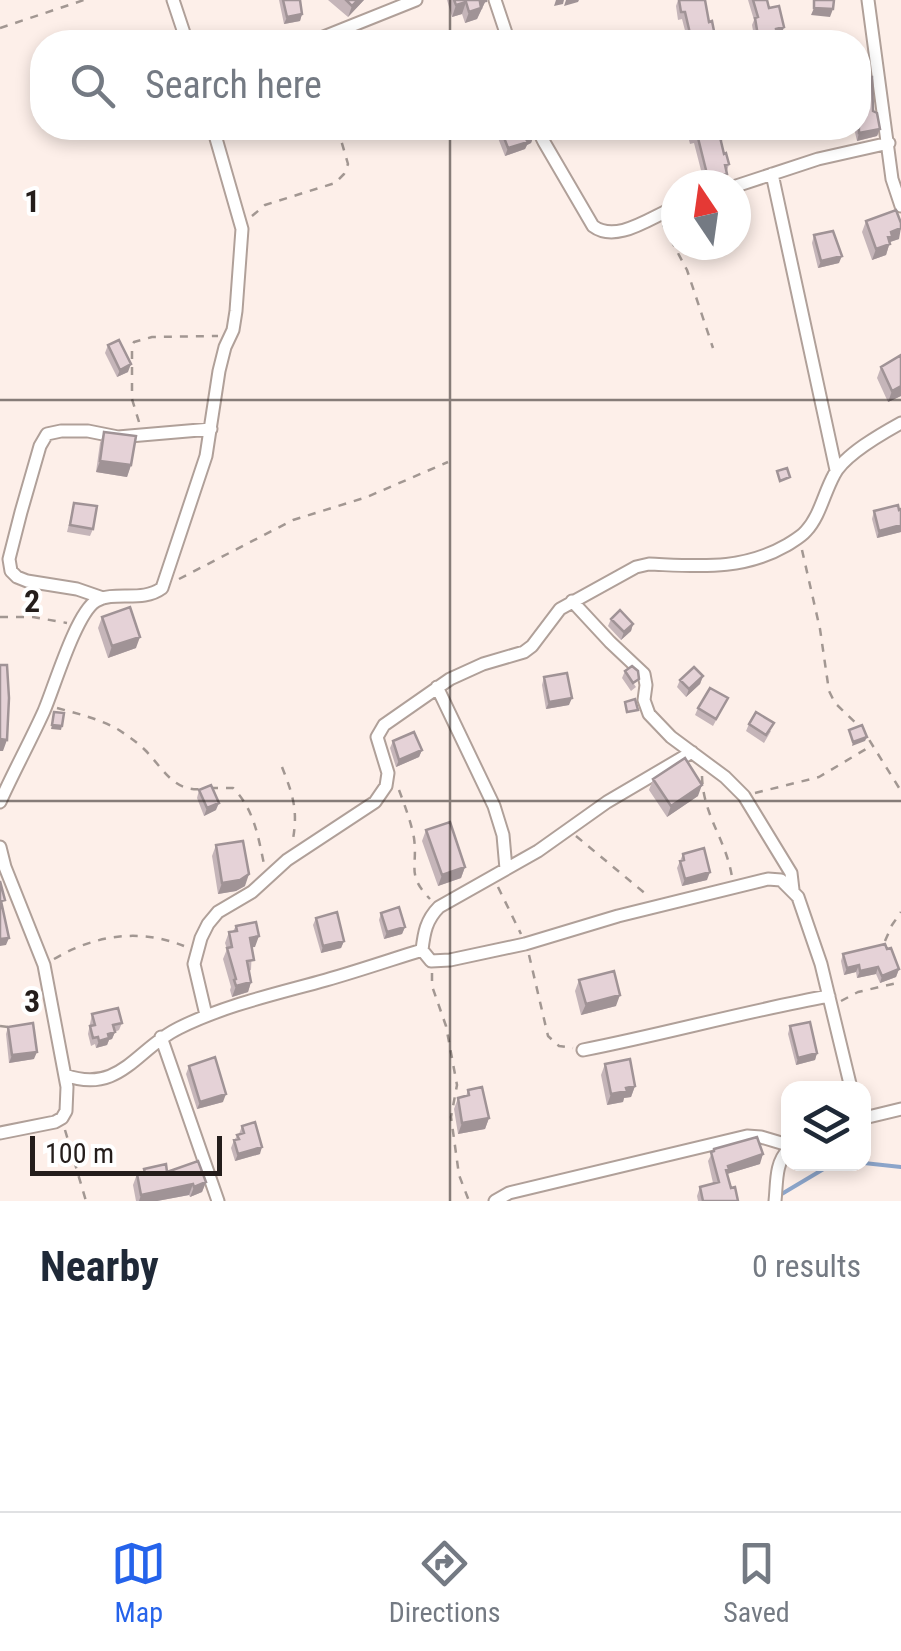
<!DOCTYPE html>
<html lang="en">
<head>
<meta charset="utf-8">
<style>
  :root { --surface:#fff; --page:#f2f2f3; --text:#1f2937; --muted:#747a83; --line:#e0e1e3; --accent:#2563eb }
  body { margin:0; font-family:"Roboto Condensed",sans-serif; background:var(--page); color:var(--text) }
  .controls { position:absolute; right:30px; bottom:30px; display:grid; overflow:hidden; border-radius:20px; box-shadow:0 5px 15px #0003 }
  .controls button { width:90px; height:90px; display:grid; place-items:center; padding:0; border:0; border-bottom:2px solid var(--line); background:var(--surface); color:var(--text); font:50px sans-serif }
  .compass { position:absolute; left:661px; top:170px; width:90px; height:90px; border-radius:50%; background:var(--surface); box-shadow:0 5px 15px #0003; rotate:347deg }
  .scale { position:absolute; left:30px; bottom:25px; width:192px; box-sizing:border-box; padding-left:10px; border:5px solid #241d1b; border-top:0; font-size:28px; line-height:35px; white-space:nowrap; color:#241d1b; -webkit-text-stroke:8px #fff; paint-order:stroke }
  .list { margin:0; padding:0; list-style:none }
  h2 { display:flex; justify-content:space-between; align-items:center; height:130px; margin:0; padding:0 40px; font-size:42px }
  h2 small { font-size:32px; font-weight:400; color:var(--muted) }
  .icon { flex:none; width:55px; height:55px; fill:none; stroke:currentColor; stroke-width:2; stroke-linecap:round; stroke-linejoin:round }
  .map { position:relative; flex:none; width:901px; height:1201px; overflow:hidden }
  .search { position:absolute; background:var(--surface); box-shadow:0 5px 15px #0003; left:30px; right:30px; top:30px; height:110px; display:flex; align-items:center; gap:25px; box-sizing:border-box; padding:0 35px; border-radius:40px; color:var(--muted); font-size:38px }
  .sheet { height:310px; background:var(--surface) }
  nav { display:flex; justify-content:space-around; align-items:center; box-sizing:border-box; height:140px; border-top:2px solid var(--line); background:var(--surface); font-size:28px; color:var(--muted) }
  nav a { display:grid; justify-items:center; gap:5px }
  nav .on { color:var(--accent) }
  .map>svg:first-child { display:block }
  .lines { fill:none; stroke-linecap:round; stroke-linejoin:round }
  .stream { stroke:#8ca5ca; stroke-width:4 }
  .street-casing { stroke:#b0a099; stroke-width:15 }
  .path { stroke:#a29792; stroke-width:2.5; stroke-dasharray:8 8; stroke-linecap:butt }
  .street { stroke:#fff; stroke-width:11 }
  .wall { fill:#c5b5b9 }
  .shaded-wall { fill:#a09396 }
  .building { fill:#e5d2d7; stroke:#a09396; stroke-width:2.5 }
  .grid { fill:none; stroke:#241d1b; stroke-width:2.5; stroke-opacity:0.55 }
  .grid-label { font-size:32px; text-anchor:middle; font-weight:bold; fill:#241d1b; stroke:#fff; stroke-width:8; stroke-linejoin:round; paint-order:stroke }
</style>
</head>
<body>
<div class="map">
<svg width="901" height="1201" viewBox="0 0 901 1201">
  <rect width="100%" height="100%" fill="#fdefe9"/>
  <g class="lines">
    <!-- stream -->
    <path class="stream" d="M864,1163L901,1167
      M780,1195L832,1164"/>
    <defs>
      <path id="street" d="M173,0L187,42
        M495,0L509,42
        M868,0L892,179L901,206
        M311,42L416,0
        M537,128L544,142L593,226C617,244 652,216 676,207
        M772,174L836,470
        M736,186L818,159L889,143
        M103,598L77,589L27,581L17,577L11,571L9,559L21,512L40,446L47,434L61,431H88L118,437L211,429
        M572,601L610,642L644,674L646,685L644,700L649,714L671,737L725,777L744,796L791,873L793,890
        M437,687L494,806L503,835L506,869
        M0,802C14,771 30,742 44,711C54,688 76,613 96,601C115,590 142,603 162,588L206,456L219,371L225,347L233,330L236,311L242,229L213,128
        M0,847L5,867L44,965L67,1087L66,1111L62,1118L55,1122L0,1133
        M422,950C424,933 426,920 439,907L538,851L607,802L692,752
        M206,1015L194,964L201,938L208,924L218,912L252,892L287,860L375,802L386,786L388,773L377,737L384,725L450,679L483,664L524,652L532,646L560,609L636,567L649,564C699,566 742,571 787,545C793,541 801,537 806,531C820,516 824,493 834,475C844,455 881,434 901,423
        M161,1037L218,1201
        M583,1050C665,1034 746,1011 829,996
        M65,1075C120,1095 137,1048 179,1028C225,1005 276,994 326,980C358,971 390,960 422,950L431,961L450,960L525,944L618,916L768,879L781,880L798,897L821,964L851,1088
        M864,1118L901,1109
        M495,1201L509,1193L747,1136L761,1137L788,1145
        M775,1201C777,1183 775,1163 788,1150"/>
    </defs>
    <!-- street casing -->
    <use href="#street" class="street-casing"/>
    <!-- path -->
    <path class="path" d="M0,28L84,0
      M366,42L371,30
      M252,216L265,205L335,183L344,174L348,164L341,140L344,136L356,128
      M663,225L687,270L713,348
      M139,422L132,399V347L134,342L152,337L218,336
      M802,550L820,629L829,691L835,703L863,730L901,791
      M179,579L293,520L367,497L448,462
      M0,617H33L67,623
      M57,708C79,714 100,719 119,730C128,736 137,742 145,750C163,768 173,792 202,789
      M282,767C293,795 298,810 293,839
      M702,776C703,816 726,839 732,877
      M210,788H233C254,809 258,836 264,864
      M399,790C405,806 411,822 414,838C418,868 406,874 430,899
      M755,793L819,777L871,746
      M576,836L647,895
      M498,887L521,934
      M885,941L892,925L901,912
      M529,955L548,1036L559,1046L573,1048
      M54,959C95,935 139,928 184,946
      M432,973V986L446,1026L457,1085L451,1117L459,1175L469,1201
      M841,1001L858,992L901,982
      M0,1026L9,1027
      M65,1130L86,1201"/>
    <!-- street -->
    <use href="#street" class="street"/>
  </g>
  <!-- wall -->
  <path class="wall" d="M279,0H300L302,14L300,21L284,24Z
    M328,0H364L348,17Z
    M447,0H486L477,19L465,23L462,14L452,17Z
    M678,0H705L711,42H688L682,19L678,20L676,6Z
    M748,0H767L769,8L784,27L781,35L777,36L778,42H755L752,25L754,20Z
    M873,111L880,129L877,136L857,141L854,128H858Z
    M503,128H530L534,135L531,143L527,145L525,149L505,156L498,138Z
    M686,128H730L727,139L720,140L724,154L729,164L724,182L707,185V182H704L694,143L690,144Z
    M866,221L899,239L890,242L886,255L872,260L862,232Z
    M814,235L839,263L818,268L812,243Z
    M108,345L128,372L117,377L105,353Z
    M901,355V396L888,402L877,378L881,367Z
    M104,432L131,465L127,477L96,472L100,443Z
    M74,503L93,529L90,536L67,532Z
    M901,509V532L877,538L872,519L874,511Z
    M102,617L136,648L108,658L98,628Z
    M611,619L633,624L631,631L621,640L608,626Z
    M625,671L636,687L631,691L622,678Z
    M703,676L700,684L686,697L677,687L680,680Z
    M544,677L569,705L546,709L542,685Z
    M728,698L713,726L695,715L698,708Z
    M749,724L771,731L764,743L746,731Z
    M393,741L422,750L419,757L396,767L390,748Z
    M653,779L698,796L667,817L649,790Z
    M199,790L216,810L204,816L197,798Z
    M426,830L465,867L461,878L438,886L422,841Z
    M216,845L245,886L236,891L218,894L212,856Z
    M683,854L707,880L682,886L677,868Z
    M381,913L405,927L402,934L384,939L379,920Z
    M316,918L344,941L341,948L321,953L313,925Z
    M236,926L255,947H252L251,970L249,971L251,982L248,992L232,997L230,990L231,987L223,959L227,949L225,943L229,932L233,931Z
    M887,949L899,969L896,977L880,983L876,974L857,978L856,972L844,975L841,961L843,954Z
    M579,980L616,1006L581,1015L575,991Z
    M92,1014L122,1023L119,1030L115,1032L112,1039L109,1040L107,1045L96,1048L95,1044L91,1046L88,1034Z
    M790,1026L817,1053L815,1060L796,1065L788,1034Z
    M8,1027L34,1059L9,1063L6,1034Z
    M605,1064L635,1086L631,1097L624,1098L623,1102L607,1105L601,1075Z
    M189,1066L223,1102L197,1109L186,1074Z
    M468,1090L489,1118L485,1129L458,1134L454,1109L458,1098L466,1096Z
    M242,1126L260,1154L235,1161L231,1148L234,1140L239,1134Z
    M714,1149L760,1164L727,1174L731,1188L738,1201H698L697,1196L700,1187L713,1183L708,1161Z
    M144,1169L167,1172L206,1182L202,1192L190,1197L189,1195L157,1201H136L133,1185L137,1174L142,1173Z"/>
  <!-- shaded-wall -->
  <path class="shaded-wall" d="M358,0H364L348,17L352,6Z
    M481,0H486L477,19L465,23L469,12Z
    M556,0H564L563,4L554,6Z
    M566,0H579L578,2L564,6Z
    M466,2L462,14L452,17L456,5Z
    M814,8L833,9L830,17L811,15Z
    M302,14L300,21L284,24L287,17Z
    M784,27L781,35L773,37L776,29Z
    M880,129L877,136L857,141L859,133Z
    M731,130L727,139L715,142L719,133Z
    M534,135L531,143L527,145L525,149L505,156L508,148Z
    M727,174L724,182L708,185L711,178Z
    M901,228L899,239L890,242L886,255L872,260L876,249L891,232Z
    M842,256L839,263L818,268L821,261Z
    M131,364L128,372L117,377L120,370Z
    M901,386V396L888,402L892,391Z
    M100,461L131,465L127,477L96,472Z
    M901,525V532L877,538L879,531Z
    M633,624L631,631L621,640L624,632Z
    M140,637L136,648L108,658L112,646Z
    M703,676L700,684L686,697L689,689Z
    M572,698L569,705L546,709L549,702Z
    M52,725L62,726L61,730L51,729Z
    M867,737L865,741L852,746L853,742Z
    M0,739L7,740L3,751H0Z
    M422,750L419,757L396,767L399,760Z
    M702,785L698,796L667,817L671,806Z
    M219,803L216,810L204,816L207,808Z
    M465,867L461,878L438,886L442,875Z
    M710,872L707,880L682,886L685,879Z
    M249,874L245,886L236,891L218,894L222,883Z
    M405,927L402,934L384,939L387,932Z
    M259,936L255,947L246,948L250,938Z
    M9,938L6,945L0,946V939Z
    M344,941L341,948L321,953L323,946Z
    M859,965L856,972L844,975L847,968Z
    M878,967L876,974L857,978L860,971Z
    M899,969L896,977L880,983L882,976Z
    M251,982L248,992L232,997L236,986Z
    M620,995L616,1006L581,1015L586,1004Z
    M115,1032L112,1039L109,1040L107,1045L96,1048L99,1041L108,1034Z
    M37,1052L34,1059L9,1063L12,1055Z
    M817,1053L815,1060L796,1065L798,1058Z
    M635,1086L631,1097L624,1098L623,1102L607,1105L611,1094Z
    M226,1094L223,1102L197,1109L200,1102Z
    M489,1118L485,1129L458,1134L462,1123Z
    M262,1147L260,1154L235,1161L238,1154Z
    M763,1154L760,1164L727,1174L723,1179L728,1166Z
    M206,1182L202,1192L190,1197L194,1187Z
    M193,1184L189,1195L157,1201H139L141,1195Z"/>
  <!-- building -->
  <path class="building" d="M283,0H300L302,14L287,17Z
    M346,0H358L352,6Z
    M454,0H486V1L480,2L481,8L469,12L466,2L456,5Z
    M679,0H705L709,22L712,21L714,31L709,32L711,42H692L685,12H681Z
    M753,0H767L769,8L779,6L784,27L776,29L778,42H759L755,18L758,17Z
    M814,0H834L833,9L814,8Z
    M340,35L342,42H314Z
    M858,77H872L873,111L877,113L880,129L859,133Z
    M506,128H530L534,135L526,139L528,142L508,148L501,130Z
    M691,128H730L731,130L719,133L724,154L726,153L729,164L725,165L727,174L711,178L710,173L707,174L697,134L693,135Z
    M896,210L901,223V228L891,232L892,236L888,237L890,244L876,249L866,221Z
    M833,231L842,256L821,261L814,235Z
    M119,340L131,364L120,370L108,345Z
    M901,355V386L892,391L881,367Z
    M104,432L136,436L131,465L100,461Z
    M787,468L790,477L780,481L777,471Z
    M74,503L97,506L93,529L70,525Z
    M898,505L899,510L901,509V525L879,531L874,511Z
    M130,607L140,637L112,646L102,617Z
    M620,610L633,624L624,632L611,619Z
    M0,665H7L9,698L7,740L0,739Z
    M632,666L638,671L639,679L633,683L625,671Z
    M694,667L703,676L689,689L680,680Z
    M567,673L572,698L549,702L544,677Z
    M710,688L728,698L716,719L698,708Z
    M635,699L638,710L627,712L625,702Z
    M54,712L64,713L62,726L52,725Z
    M756,712L774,723L766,735L749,724Z
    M862,725L867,737L853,742L849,730Z
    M414,732L422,750L399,760L393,741Z
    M685,758L702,785L671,806L653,779Z
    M211,785L219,803L207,808L199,790Z
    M450,822L465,867L442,875L426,830Z
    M243,841L249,874L240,880L222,883L216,845Z
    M704,848L710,872L685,879L680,861L684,860L683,854Z
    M0,881L5,900L1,901L9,938L0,939Z
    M399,907L405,927L387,932L381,913Z
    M337,912L344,941L323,946L316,918Z
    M256,922L259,936L250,938L254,960L247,961L251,982L236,986L234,980L236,979L227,948L232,947L229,932L237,931L236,926Z
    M885,944L887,949L891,948L899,969L882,976L878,967L860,971L859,965L847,968L843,954Z
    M614,971L620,995L586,1004L579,980Z
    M118,1008L122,1023L113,1025L115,1032L108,1034L109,1038L99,1041L98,1037L93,1038L90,1026L95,1025L92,1014Z
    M810,1022L817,1053L798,1058L790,1026Z
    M33,1023L37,1052L12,1055L8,1027Z
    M215,1057L226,1094L200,1102L189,1066Z
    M630,1059L635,1086L626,1088L627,1091L611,1094L605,1064Z
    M482,1087L489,1118L462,1123L458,1098L469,1095L468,1090Z
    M255,1122L262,1147L238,1154L234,1140L239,1139L237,1135L244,1133L242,1126Z
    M757,1137L763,1154L728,1166L729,1169L726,1170L731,1188L735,1187L738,1201H703L700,1187L719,1182L711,1152L714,1151V1149Z
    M198,1161L206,1182L194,1187L193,1184L141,1195L137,1174L145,1173L144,1169L166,1164L167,1172Z"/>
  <!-- grid -->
  <path class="grid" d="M450,0V42M450,128V1201M0,400H901M0,801H901"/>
  <g class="grid-label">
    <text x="32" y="212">1</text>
    <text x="32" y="612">2</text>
    <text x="32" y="1012">3</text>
  </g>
</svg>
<div class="controls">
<button><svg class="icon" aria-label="layers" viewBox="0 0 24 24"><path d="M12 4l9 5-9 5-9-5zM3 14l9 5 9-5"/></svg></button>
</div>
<svg class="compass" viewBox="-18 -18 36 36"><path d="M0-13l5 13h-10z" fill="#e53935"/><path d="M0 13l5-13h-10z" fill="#747a83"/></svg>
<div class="scale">100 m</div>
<div class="search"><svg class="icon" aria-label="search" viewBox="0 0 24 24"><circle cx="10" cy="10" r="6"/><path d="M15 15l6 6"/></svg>Search here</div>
</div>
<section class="sheet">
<h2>Nearby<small>0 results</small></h2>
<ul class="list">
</ul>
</section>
<nav>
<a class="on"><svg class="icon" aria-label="map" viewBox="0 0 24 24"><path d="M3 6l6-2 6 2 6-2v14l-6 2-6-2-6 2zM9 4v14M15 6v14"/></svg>Map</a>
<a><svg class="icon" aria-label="directions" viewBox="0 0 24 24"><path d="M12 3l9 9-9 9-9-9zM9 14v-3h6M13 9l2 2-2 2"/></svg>Directions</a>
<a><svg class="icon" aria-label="saved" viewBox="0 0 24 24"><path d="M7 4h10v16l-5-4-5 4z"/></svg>Saved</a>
</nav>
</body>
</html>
